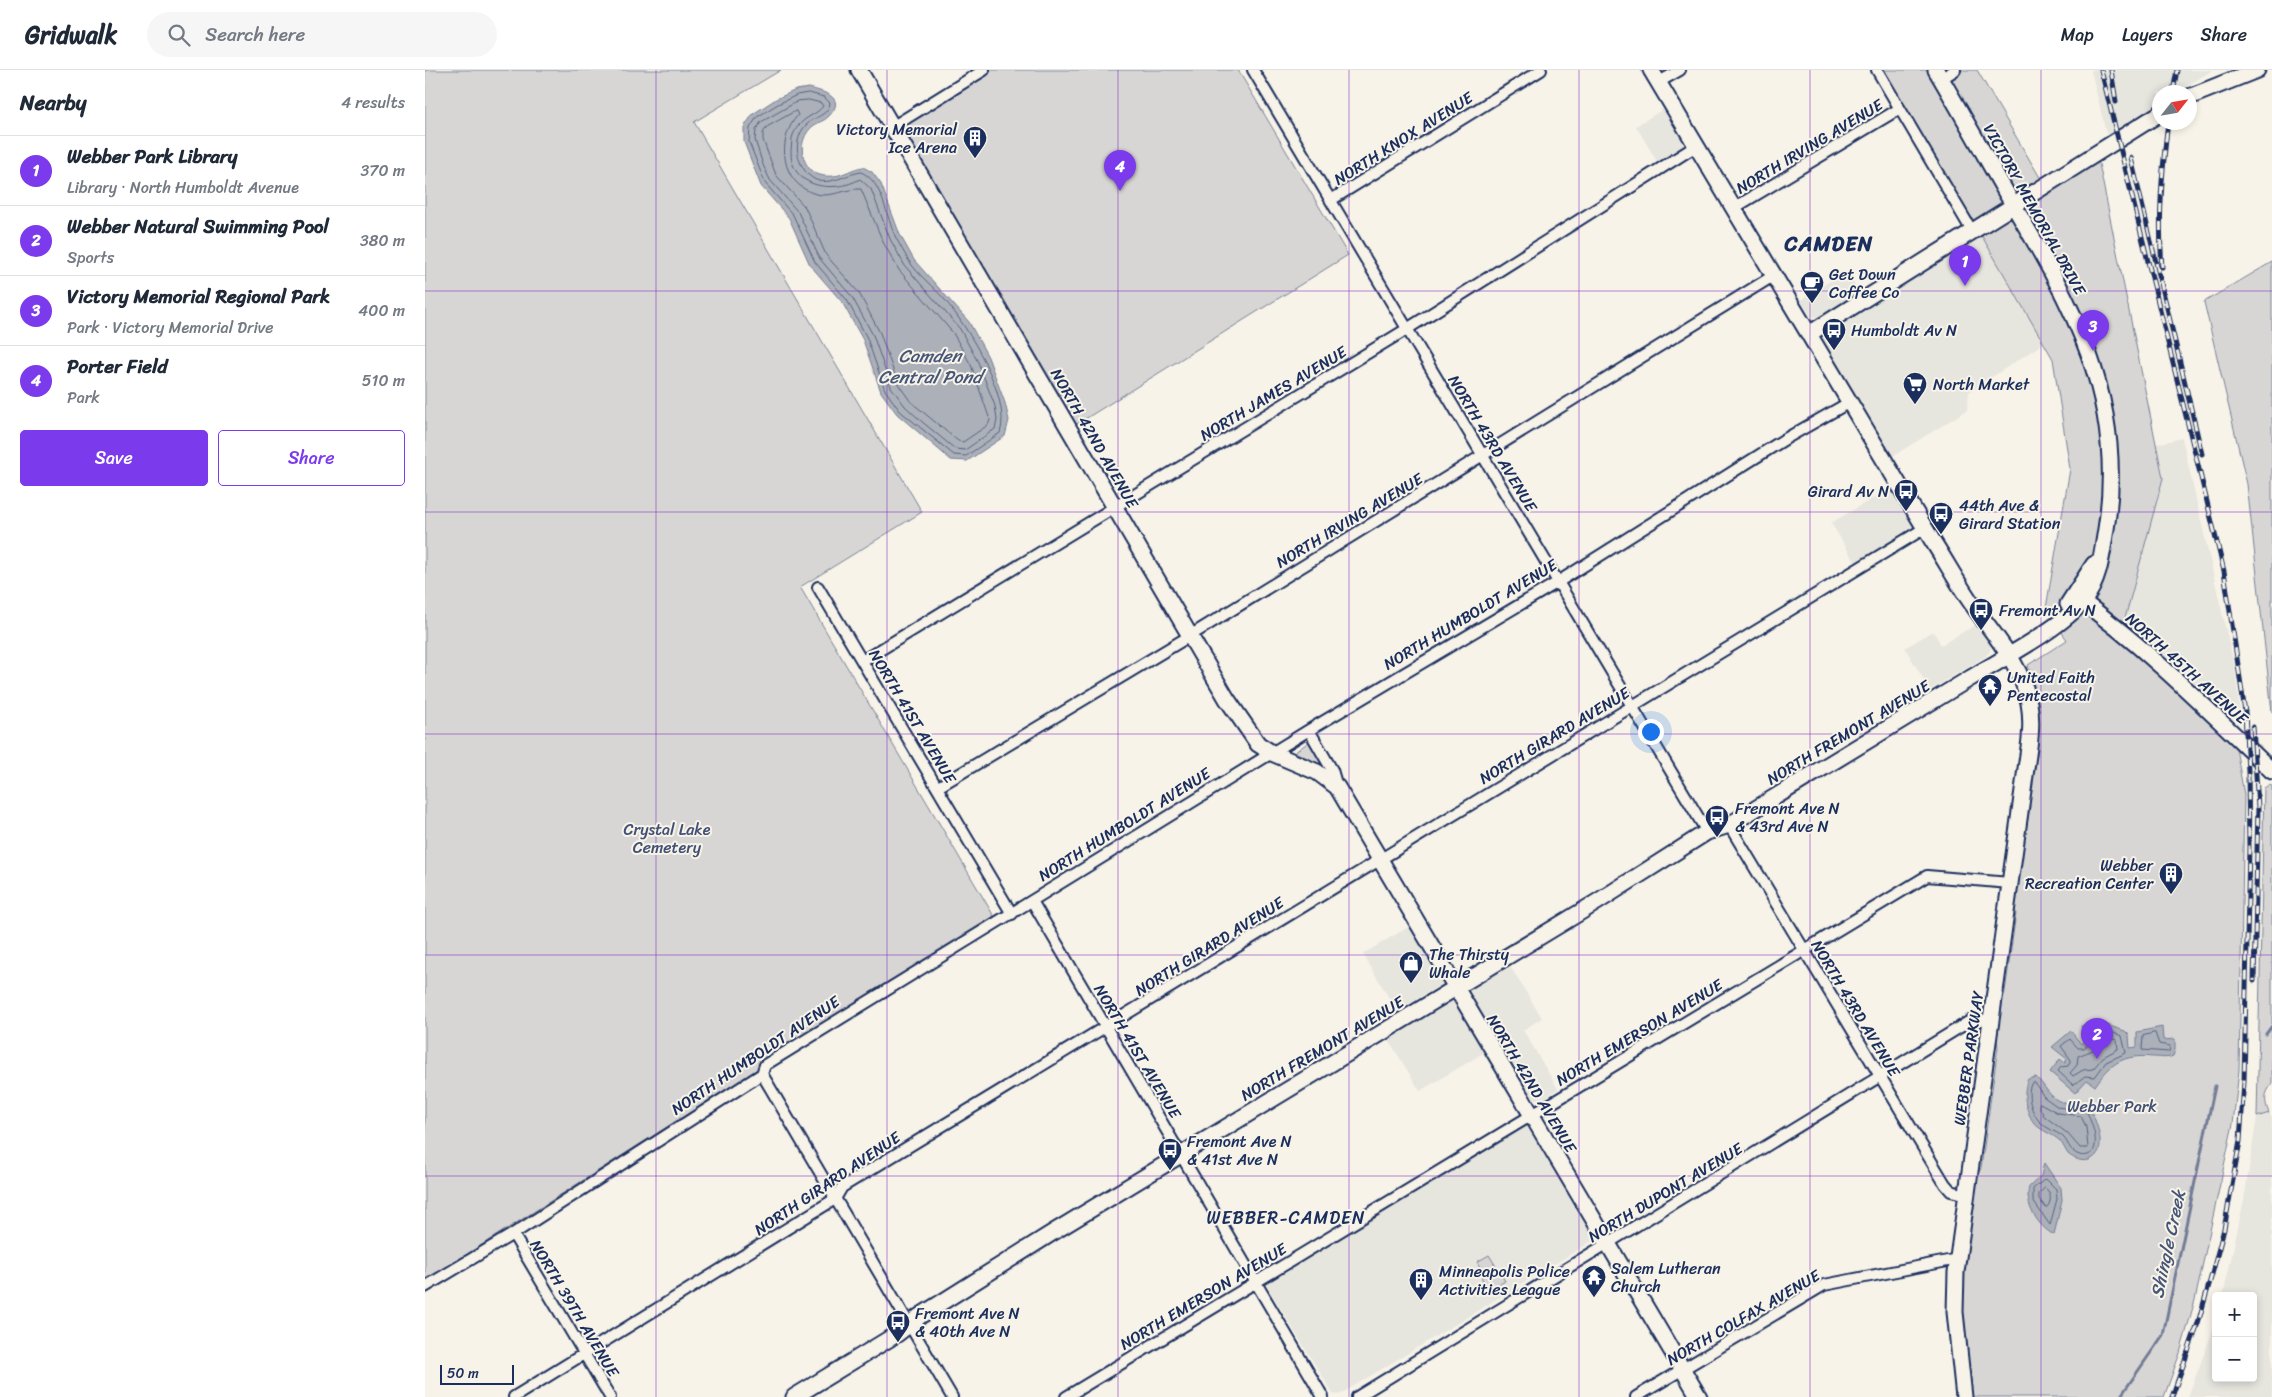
<!DOCTYPE html>
<html lang="en">
<head>
<meta charset="utf-8">
<style>
  :root { --surface:#fff; --page:#f6f6f7; --text:#1f2937; --muted:#747a83; --line:#e0e1e3; --accent:#7c3aed }
  body { margin:0; font-family:Sriracha,sans-serif; background:var(--page); color:var(--text) }
  .controls { position:absolute; right:15px; bottom:15px; display:grid; overflow:hidden; border-radius:5px; box-shadow:0 2px 8px #0003 }
  .controls button { width:45px; height:45px; display:grid; place-items:center; padding:0; border:0; border-bottom:1px solid var(--line); background:var(--surface); color:var(--text); font:25px sans-serif }
  .compass { position:absolute; left:1727px; top:15px; width:45px; height:45px; border-radius:50%; background:var(--surface); box-shadow:0 2px 8px #0003; rotate:59deg }
  .scale { position:absolute; left:15px; bottom:12px; width:74px; box-sizing:border-box; padding-left:5px; border:2px solid #1b2f5e; border-top:0; font-size:14px; line-height:18px; white-space:nowrap; color:#1b2f5e; -webkit-text-stroke:4px #f7f3e8; paint-order:stroke }
  .you { position:absolute; left:1225px; top:661px; width:18px; height:18px; margin:-12px; border:4px solid #fff; border-radius:50%; background:#1a73e8; box-shadow:0 0 0 8px #1a73e833 }
  .badge { display:grid; place-items:center; width:32px; height:32px; border-radius:50%; background:var(--accent); color:#fff; font-size:16px; font-weight:700 }
  .pin { position:absolute; translate:-50% -41px; filter:drop-shadow(0 1px 2px #0008) }
  .pin::after { content:''; position:absolute; top:26px; width:18px; height:15px; background:inherit; clip-path:polygon(0 0,100% 0,50% 100%) }
  .list { margin:0; padding:0; list-style:none }
  h2 { display:flex; justify-content:space-between; align-items:center; height:65px; margin:0; padding:0 20px; font-size:21px }
  h2 small { font-size:16px; font-weight:400; color:var(--muted) }
  .list li { display:grid; grid-template-columns:32px 1fr auto; gap:15px; align-items:center; box-sizing:border-box; height:70px; padding:0 20px; border-top:1px solid var(--line) }
  .list b { display:block; font-size:19px; white-space:nowrap }
  .list p { margin:0; font-size:16px; white-space:nowrap; color:var(--muted) }
  .list em { font-size:16px; font-style:normal; color:var(--muted) }
  .actions { display:flex; gap:10px; padding:15px 20px }
  .actions a { flex:1; padding:11px 0; border:1px solid var(--accent); border-radius:5px; text-align:center; font-size:18px; color:var(--accent) }
  .actions .main { background:var(--accent); color:#fff }
  .icon { flex:none; width:28px; height:28px; fill:none; stroke:currentColor; stroke-width:2; stroke-linecap:round; stroke-linejoin:round }
  .map { position:relative; flex:none; width:1847px; height:1327px; overflow:hidden }
  header { display:flex; align-items:center; gap:30px; box-sizing:border-box; height:70px; padding:0 25px; background:var(--surface); border-bottom:1px solid var(--line) }
  header strong { font-size:24px }
  nav { display:flex; gap:28px; margin-inline-start:auto; font-size:18px }
  .search { width:350px; height:45px; background:var(--page); display:flex; align-items:center; gap:12px; box-sizing:border-box; padding:0 18px; border-radius:28px; color:var(--muted); font-size:19px }
  main { display:flex }
  aside { flex:1; background:var(--surface) }
  .map>svg:first-child { display:block }
  .built { fill:#e6e5de }
  .green { fill:#d7d6d4; stroke:#798299 }
  .water { fill:#acb0b9; stroke:#727c95 }
  .lines { fill:none; stroke-linecap:round; stroke-linejoin:round }
  .shore { stroke:#556382; stroke-width:1 }
  .stream { stroke:#727c95; stroke-width:3 }
  .street-casing { stroke:#1b2f5e; stroke-width:14 }
  .secondary-casing { stroke:#1b2f5e; stroke-width:19 }
  .street { stroke:#f7f3e8; stroke-width:10 }
  .secondary { stroke:#f7f3e8; stroke-width:15 }
  .rail-casing { stroke:#1b2f5e; stroke-width:5 }
  .rail { stroke:#f7f3e8; stroke-width:3; stroke-dasharray:9; stroke-linecap:butt }
  .grid { fill:none; stroke:#7b2cbf; stroke-width:1; stroke-opacity:0.55 }
  .labels { text-anchor:middle; stroke-width:4; stroke-linejoin:round; paint-order:stroke }
  .poi-label { font-size:16px; fill:#1b2f5e; stroke:#f7f3e8; text-anchor:start }
  .street-label { font-size:16px; fill:#1b2f5e; stroke:#f7f3e8 }
  .park-label { font-size:16px; fill:#415076; stroke:#f7f3e8 }
  .water-label { font-size:18px; font-style:italic; fill:#465679; stroke:#f7f3e8 }
  .neighbourhood-label { font-size:18px; letter-spacing:1px; fill:#1b2f5e; stroke:#f7f3e8 }
  .district-label { font-size:21px; font-weight:bold; letter-spacing:1px; fill:#1b2f5e; stroke:#f7f3e8 }
</style>
</head>
<body>
<header>
<strong>Gridwalk</strong>
<div class="search"><svg class="icon" aria-label="search" viewBox="0 0 24 24"><circle cx="10" cy="10" r="6"/><path d="M15 15l6 6"/></svg>Search here</div>
<nav><a>Map</a><a>Layers</a><a>Share</a></nav>
</header>
<main>
<aside>
<h2>Nearby<small>4 results</small></h2>
<ul class="list">
<li><span class="badge">1</span><div><b>Webber Park Library</b><p>Library · North Humboldt Avenue</p></div><em>370 m</em></li>
<li><span class="badge">2</span><div><b>Webber Natural Swimming Pool</b><p>Sports</p></div><em>380 m</em></li>
<li><span class="badge">3</span><div><b>Victory Memorial Regional Park</b><p>Park · Victory Memorial Drive</p></div><em>400 m</em></li>
<li><span class="badge">4</span><div><b>Porter Field</b><p>Park</p></div><em>510 m</em></li>
</ul>
<div class="actions"><a class="main">Save</a><a>Share</a></div>
</aside>
<div class="map">
<svg width="1847" height="1327" viewBox="0 0 1847 1327">
  <rect width="100%" height="100%" fill="#f7f3e8"/>
  <filter id="ink" filterUnits="userSpaceOnUse"><feTurbulence type="fractalNoise" baseFrequency=".02" numOctaves="2"/><feDisplacementMap in="SourceGraphic" scale="10" xChannelSelector="R" yChannelSelector="G"/><feConvolveMatrix kernelMatrix="1 2 1 2 8 2 1 2 1" color-interpolation-filters="sRGB"/></filter>
  <g filter="url(#ink)">
    <!-- built -->
    <path class="built" d="M1666,0H1788L1752,22H1734V34L1682,67Z
      M1240,38L1260,71V75L1257,80L1233,93L1211,56Z
      M1556,164L1619,273L1544,322L1542,340L1468,386L1445,347L1438,342L1407,285L1398,276L1397,268L1401,260Z
      M1421,201L1434,222L1394,248L1386,246L1375,230Z
      M1757,368L1810,599L1816,652L1699,552L1738,408L1731,374Z
      M1467,417L1489,452V458L1486,462L1480,463L1431,493L1406,453Z
      M1552,554L1563,566L1566,573L1565,581L1561,586L1505,620L1480,578L1508,561L1516,575Z
      M985,856L1006,892L1015,899L1018,910L1017,914L972,941L938,884Z
      M1083,893L1117,948L1098,960L1133,1019L1116,1030L1107,1028L1045,925L1046,916Z
      M1026,926L1031,928L1037,937L1039,948L1060,982L995,1021L962,967Z
      M1844,1043L1847,1048V1327H1763L1791,1252V1308H1828V1226H1798L1819,1130L1832,1047Z
      M1101,1054L1106,1057L1170,1166L1169,1170L914,1325L908,1324L842,1216L844,1209Z"/>
    <!-- green -->
    <path class="green" d="M0,0H356L269,52L497,442L375,517L570,848L0,1211Z
      M566,0H813L923,185L644,359L467,57Z
      M1454,0H1552L1617,111L1671,79L1738,408L1699,552L1692,567L1740,609L1811,678L1819,725L1814,1000L1808,1054L1770,1230L1755,1283L1739,1327H1547L1536,1225L1552,1106L1556,1098L1573,977C1570,959 1574,939 1580,922L1591,843L1589,833L1605,736L1603,728L1614,651L1611,623L1603,595L1642,570L1621,538L1645,399L1628,289L1551,156Z
      M1847,192V642L1822,414L1779,232Z
      M885,671L899,693L895,695L870,682Z
      M1844,715L1847,716V1014C1839,1024 1839,1031 1844,1043L1832,1047L1839,718Z
      M1064,1185L1080,1211L1064,1221L1056,1207L1060,1205L1052,1192Z"/>
    <!-- water -->
    <path class="water" d="M384,18C399,22 422,27 404,46C400,51 393,52 388,56C375,67 374,85 384,98C389,105 400,107 409,106C419,105 428,98 438,97L447,102L456,114L475,165L489,190L544,252L563,287L580,333L584,350L580,366L542,391L526,390L472,344L456,322L438,270L417,232L385,195L364,148L336,116L319,72V57L328,44L351,29L371,20Z
      M1676,953L1700,961L1704,965L1705,978L1712,977V962L1737,957L1738,970L1750,969V980L1748,986C1741,989 1735,987 1728,987C1698,984 1686,993 1670,1016L1662,1010L1650,1023L1625,1002L1635,989L1640,993L1642,989L1627,977L1646,961L1656,974L1660,971L1656,956Z
      M1611,1007C1620,1015 1625,1029 1637,1032C1647,1035 1656,1034 1665,1038C1671,1052 1685,1082 1664,1090C1657,1092 1649,1089 1643,1084C1640,1080 1638,1074 1635,1071C1628,1064 1616,1061 1609,1053C1600,1040 1597,1023 1603,1009Z
      M1619,1093L1636,1118L1637,1130L1629,1165C1613,1156 1599,1135 1604,1117L1616,1106Z"/>
    <g class="lines">
      <!-- shore -->
      <path class="shore" d="M384,23L399,27L405,33C403,44 395,45 386,51C371,61 369,81 377,96C393,125 416,105 436,102C458,111 461,148 471,168C475,175 479,183 484,191C493,205 509,217 520,230C542,256 587,328 575,363L541,386L529,385L475,341L460,320L442,268L422,230L390,192L368,145L340,113L324,72L325,58L332,47L353,34L372,25Z
        M384,30L396,33L398,36C390,47 376,46 368,65C366,69 367,75 366,80C364,118 409,124 435,109L446,119L465,169L480,196L535,259L553,292L570,336L572,350L570,359L540,380L530,379L495,350L480,336L466,317L448,265L427,227L395,189L373,142L345,110L338,95L330,70L331,60L336,52L373,31Z
        M371,41L373,45C351,69 355,114 391,124C407,128 422,118 436,119L458,172L474,200L528,263L546,295L565,350L563,355L538,372L533,371L486,332L473,314L455,263L434,223L401,185L380,137L351,105L338,70V63L342,57Z
        M1675,958L1697,966L1701,983L1681,992L1670,1007L1660,1006L1648,1015L1633,1001L1636,997L1643,996L1646,990L1636,976L1645,969L1653,978H1659L1665,973L1663,960Z
        M1730,963L1734,974L1745,976L1744,982L1717,980L1718,966Z
        M1672,965L1692,970L1693,979L1678,987L1668,999L1658,1000L1648,1006L1645,1003L1652,995L1653,986L1668,980Z
        M1610,1013L1619,1027L1633,1037L1662,1042C1666,1052 1678,1079 1663,1085C1659,1086 1656,1086 1652,1084C1644,1080 1643,1071 1637,1066C1630,1061 1620,1058 1614,1051C1606,1042 1601,1024 1606,1014Z
        M1615,1033L1633,1043L1656,1046L1661,1057L1663,1078H1655L1642,1063L1619,1046L1614,1036Z
        M1621,1109L1631,1119L1632,1129L1625,1155L1608,1131V1119Z
        M1620,1118C1627,1122 1627,1133 1621,1138L1614,1129V1124Z"/>
      <!-- stream -->
      <path class="stream" d="M1841,964L1847,956
        M1695,1327L1738,1265L1790,1016"/>
      <defs>
        <path id="street" d="M828,0L1282,762
          M1452,0L1547,161
          M1516,9L1530,0
          M1234,12L1255,0
          M467,57L559,0
          M906,130L1116,0
          M1309,138L1474,39
          M393,517L587,844
          M437,591L982,259L1271,76
          M884,660L907,700L912,717
          M513,717L763,567L1348,206
          M1304,755L1520,1114L1526,1121L1542,1125
          M607,831L898,1327
          M337,1004L527,1327
          M88,1164L185,1327
          M0,1217L88,1164L337,1004L340,995L884,660L1133,512L1360,369L1425,332
          M89,1327L410,1129L417,1117L1500,458
          M641,1327L1502,806L1585,813
          M932,1327L1545,951L1566,949
          M1211,1327L1399,1215L1533,1189"/>
        <path id="secondary" d="M434,0L802,629L833,674L847,683L892,702L912,717L1274,1327
          M1226,0L1507,470C1520,490 1532,512 1545,531C1567,563 1597,594 1604,633C1609,659 1602,688 1599,713L1531,1202L1530,1242L1539,1327
          M1764,27L1832,0
          M1384,264L1734,44
          M1650,526C1722,578 1783,640 1847,701
          M1643,534L1669,494
          M369,1327L472,1264L495,1246L627,1163L1172,832L1282,762L1304,755C1384,706 1464,657 1544,609C1578,588 1634,560 1659,530C1675,510 1677,483 1681,459C1702,329 1647,234 1583,126C1559,84 1536,42 1511,0"/>
      </defs>
      <!-- street casing -->
      <use href="#street" class="street-casing"/>
      <!-- secondary casing -->
      <use href="#secondary" class="secondary-casing"/>
      <!-- street -->
      <use href="#street" class="street"/>
      <!-- secondary -->
      <use href="#secondary" class="secondary"/>
      <defs>
        <path id="rail" d="M1676,0L1799,501L1820,642L1823,701L1824,777L1819,1012L1815,1071L1799,1159L1787,1204L1773,1253L1747,1327
          M1686,0L1691,32
          M1748,22L1752,0
          M1706,88L1777,384
          M1737,197C1733,148 1737,101 1743,52
          M1828,657L1833,737L1829,911"/>
      </defs>
      <!-- rail casing -->
      <use href="#rail" class="rail-casing"/>
      <!-- rail -->
      <use href="#rail" class="rail"/>
    </g>
  </g>
  <!-- grid -->
  <path class="grid" d="M231,0V1327M462,0V1327M693,0V1327M924,0V1327M1154,0V1327M1385,0V1327M1616,0V1327M0,221H1847M0,442H1847M0,664H1847M0,885H1847M0,1106H1847"/>
  <!-- icons -->
  <defs>
    <symbol id="building-pin" viewBox="-11 -11 22 30"><path d="M0 17L-7.5 6A9.5 9.5 0 1 1 7.5 6Z" fill="#1b2f5e" stroke="#f7f3e8"/><path d="M-4-6H4V6H1V3H-1V6H-4ZM-2.5-4.3h1.7v1.8h-1.7ZM.8-4.3h1.7v1.8H.8ZM-2.5-1h1.7V.8h-1.7ZM.8-1h1.7V.8H.8Z" fill="#fff"/></symbol>
    <symbol id="cafe-pin" viewBox="-11 -11 22 30"><path d="M0 17L-7.5 6A9.5 9.5 0 1 1 7.5 6Z" fill="#1b2f5e" stroke="#f7f3e8"/><path d="M-5.5-4.5H6V0H3Q3 3.5 0 3.5H-2.5Q-5.5 3.5-5.5 0ZM3-3.2v2h1.7v-2ZM-6 4.5H4V6H-6Z" fill="#fff"/></symbol>
    <symbol id="bus-pin" viewBox="-11 -11 22 30"><path d="M0 17L-7.5 6A9.5 9.5 0 1 1 7.5 6Z" fill="#1b2f5e" stroke="#f7f3e8"/><path d="M-5-6H5V4H4V6H2V4H-2V6H-4V4H-5ZM-3.5-4V0h7V-4ZM-3.5 1.2v1.5H-2V1.2ZM2 1.2v1.5H3.5V1.2Z" fill="#fff"/></symbol>
    <symbol id="supermarket-pin" viewBox="-11 -11 22 30"><path d="M0 17L-7.5 6A9.5 9.5 0 1 1 7.5 6Z" fill="#1b2f5e" stroke="#f7f3e8"/><path d="M-6-5.5h2.5l.6 2H6L4.5 2H-2.5L-4.4-4H-6ZM-1.5 3.2a1.3 1.3 0 1 0 .1 0ZM3 3.2a1.3 1.3 0 1 0 .1 0Z" fill="#fff"/></symbol>
    <symbol id="temple-pin" viewBox="-11 -11 22 30"><path d="M0 17L-7.5 6A9.5 9.5 0 1 1 7.5 6Z" fill="#1b2f5e" stroke="#f7f3e8"/><path d="M0-6L5-2H3V0L6.5 2.5H4V6H1.5V3h-3V6H-4V2.5H-6.5L-3 0V-2H-5Z" fill="#fff"/></symbol>
    <symbol id="shop-pin" viewBox="-11 -11 22 30"><path d="M0 17L-7.5 6A9.5 9.5 0 1 1 7.5 6Z" fill="#1b2f5e" stroke="#f7f3e8"/><path d="M-5-2.5h2.3a2.7 3.5 0 0 1 5.4 0H5L5.5 6h-11ZM-1.5-2.5h3a1.5 2.3 0 0 0-3 0Z" fill="#fff"/></symbol>
  </defs>
  <g fill-rule="evenodd">
    <use href="#building-pin" x="536" y="54" width="28" height="38"/>
    <use href="#cafe-pin" x="1373" y="199" width="28" height="38"/>
    <use href="#bus-pin" x="1395" y="246" width="28" height="38"/>
    <use href="#supermarket-pin" x="1476" y="300" width="28" height="38"/>
    <use href="#bus-pin" x="1467" y="407" width="28" height="38"/>
    <use href="#bus-pin" x="1502" y="430" width="28" height="38"/>
    <use href="#bus-pin" x="1542" y="526" width="28" height="38"/>
    <use href="#temple-pin" x="1551" y="602" width="28" height="38"/>
    <use href="#bus-pin" x="1278" y="733" width="28" height="38"/>
    <use href="#building-pin" x="1732" y="790" width="28" height="38"/>
    <use href="#shop-pin" x="972" y="879" width="28" height="38"/>
    <use href="#bus-pin" x="731" y="1066" width="28" height="38"/>
    <use href="#temple-pin" x="1155" y="1193" width="28" height="38"/>
    <use href="#building-pin" x="982" y="1196" width="28" height="38"/>
    <use href="#bus-pin" x="459" y="1238" width="28" height="38"/>
  </g>
  <g class="labels">
    <!-- poi labels -->
    <g class="poi-label">
      <text x="532" y="65" text-anchor="end">Victory Memorial<tspan x="532" dy="18">Ice Arena</tspan></text>
      <text x="1404" y="210">Get Down<tspan x="1404" dy="18">Coffee Co</tspan></text>
      <text x="1426" y="266">Humboldt Av N</text>
      <text x="1508" y="320">North Market</text>
      <text x="1464" y="427" text-anchor="end">Girard Av N</text>
      <text x="1534" y="441">44th Ave &amp;<tspan x="1534" dy="18">Girard Station</tspan></text>
      <text x="1574" y="546">Fremont Av N</text>
      <text x="1582" y="613">United Faith<tspan x="1582" dy="18">Pentecostal</tspan></text>
      <text x="1310" y="744">Fremont Ave N<tspan x="1310" dy="18">&amp; 43rd Ave N</tspan></text>
      <text x="1728" y="801" text-anchor="end">Webber<tspan x="1728" dy="18">Recreation Center</tspan></text>
      <text x="1004" y="890">The Thirsty<tspan x="1004" dy="18">Whale</tspan></text>
      <text x="762" y="1077">Fremont Ave N<tspan x="762" dy="18">&amp; 41st Ave N</tspan></text>
      <text x="1186" y="1204">Salem Lutheran<tspan x="1186" dy="18">Church</tspan></text>
      <text x="1014" y="1207">Minneapolis Police<tspan x="1014" dy="18">Activities League</tspan></text>
      <text x="490" y="1249">Fremont Ave N<tspan x="490" dy="18">&amp; 40th Ave N</tspan></text>
    </g>
    <!-- street labels -->
    <g class="street-label">
      <text transform="translate(978 68) rotate(-32)" y="6">NORTH KNOX AVENUE</text>
      <text transform="translate(1384 76) rotate(-31)" y="6">NORTH IRVING AVENUE</text>
      <text transform="translate(1610 139) rotate(61)" y="6">VICTORY MEMORIAL DRIVE</text>
      <text transform="translate(848 323) rotate(-31)" y="6">NORTH JAMES AVENUE</text>
      <text transform="translate(670 368) rotate(60)" y="6">NORTH 42ND AVENUE</text>
      <text transform="translate(1068 373) rotate(59)" y="6">NORTH 43RD AVENUE</text>
      <text transform="translate(924 450) rotate(-31)" y="6">NORTH IRVING AVENUE</text>
      <text transform="translate(1045 544) rotate(-31)" y="6">NORTH HUMBOLDT AVENUE</text>
      <text transform="translate(1762 598) rotate(42)" y="6">NORTH 45TH AVENUE</text>
      <text transform="translate(488 646) rotate(59)" y="6">NORTH 41ST AVENUE</text>
      <text transform="translate(1423 662) rotate(-31)" y="6">NORTH FREMONT AVENUE</text>
      <text transform="translate(1129 665) rotate(-31)" y="6">NORTH GIRARD AVENUE</text>
      <text transform="translate(699 754) rotate(-32)" y="6">NORTH HUMBOLDT AVENUE</text>
      <text transform="translate(784 876) rotate(-32)" y="6">NORTH GIRARD AVENUE</text>
      <text transform="translate(1431 938) rotate(59)" y="6">NORTH 43RD AVENUE</text>
      <text transform="translate(1214 962) rotate(-31)" y="6">NORTH EMERSON AVENUE</text>
      <text transform="translate(897 978) rotate(-31)" y="6">NORTH FREMONT AVENUE</text>
      <text transform="translate(713 981) rotate(59)" y="6">NORTH 41ST AVENUE</text>
      <text transform="translate(330 985) rotate(-34)" y="6">NORTH HUMBOLDT AVENUE</text>
      <text transform="translate(1543 988) rotate(-82)" y="6">WEBBER PARKWAY</text>
      <text transform="translate(1107 1013) rotate(59)" y="6">NORTH 42ND AVENUE</text>
      <text transform="translate(402 1113) rotate(-34)" y="6">NORTH GIRARD AVENUE</text>
      <text transform="translate(1240 1122) rotate(-31)" y="6">NORTH DUPONT AVENUE</text>
      <text transform="translate(778 1226) rotate(-31)" y="6">NORTH EMERSON AVENUE</text>
      <text transform="translate(150 1238) rotate(59)" y="6">NORTH 39TH AVENUE</text>
      <text transform="translate(1318 1247) rotate(-30)" y="6">NORTH COLFAX AVENUE</text>
    </g>
    <!-- park labels -->
    <g class="park-label">
      <text x="242" y="765">Crystal Lake<tspan x="242" dy="18">Cemetery</tspan></text>
      <text x="1687" y="1042">Webber Park</text>
    </g>
    <!-- water labels -->
    <g class="water-label">
      <text x="505" y="292">Camden<tspan x="505" dy="21">Central Pond</tspan></text>
      <text transform="translate(1743 1174) rotate(-78)" y="6">Shingle Creek</text>
    </g>
    <!-- neighbourhood labels -->
    <g class="neighbourhood-label">
      <text x="861" y="1154">WEBBER-CAMDEN</text>
    </g>
    <!-- district labels -->
    <g class="district-label">
      <text x="1404" y="181">CAMDEN</text>
    </g>
  </g>
</svg>
<div class="controls">
<button>+</button>
<button>−</button>
</div>
<svg class="compass" viewBox="-18 -18 36 36"><path d="M0-13l5 13h-10z" fill="#e53935"/><path d="M0 13l5-13h-10z" fill="#747a83"/></svg>
<div class="scale">50 m</div>
<div class="you"></div>
<div class="pin badge" style="left:1540px;top:216px">1</div>
<div class="pin badge" style="left:1672px;top:989px">2</div>
<div class="pin badge" style="left:1668px;top:281px">3</div>
<div class="pin badge" style="left:695px;top:121px">4</div>
</div>
</main>
</body>
</html>
